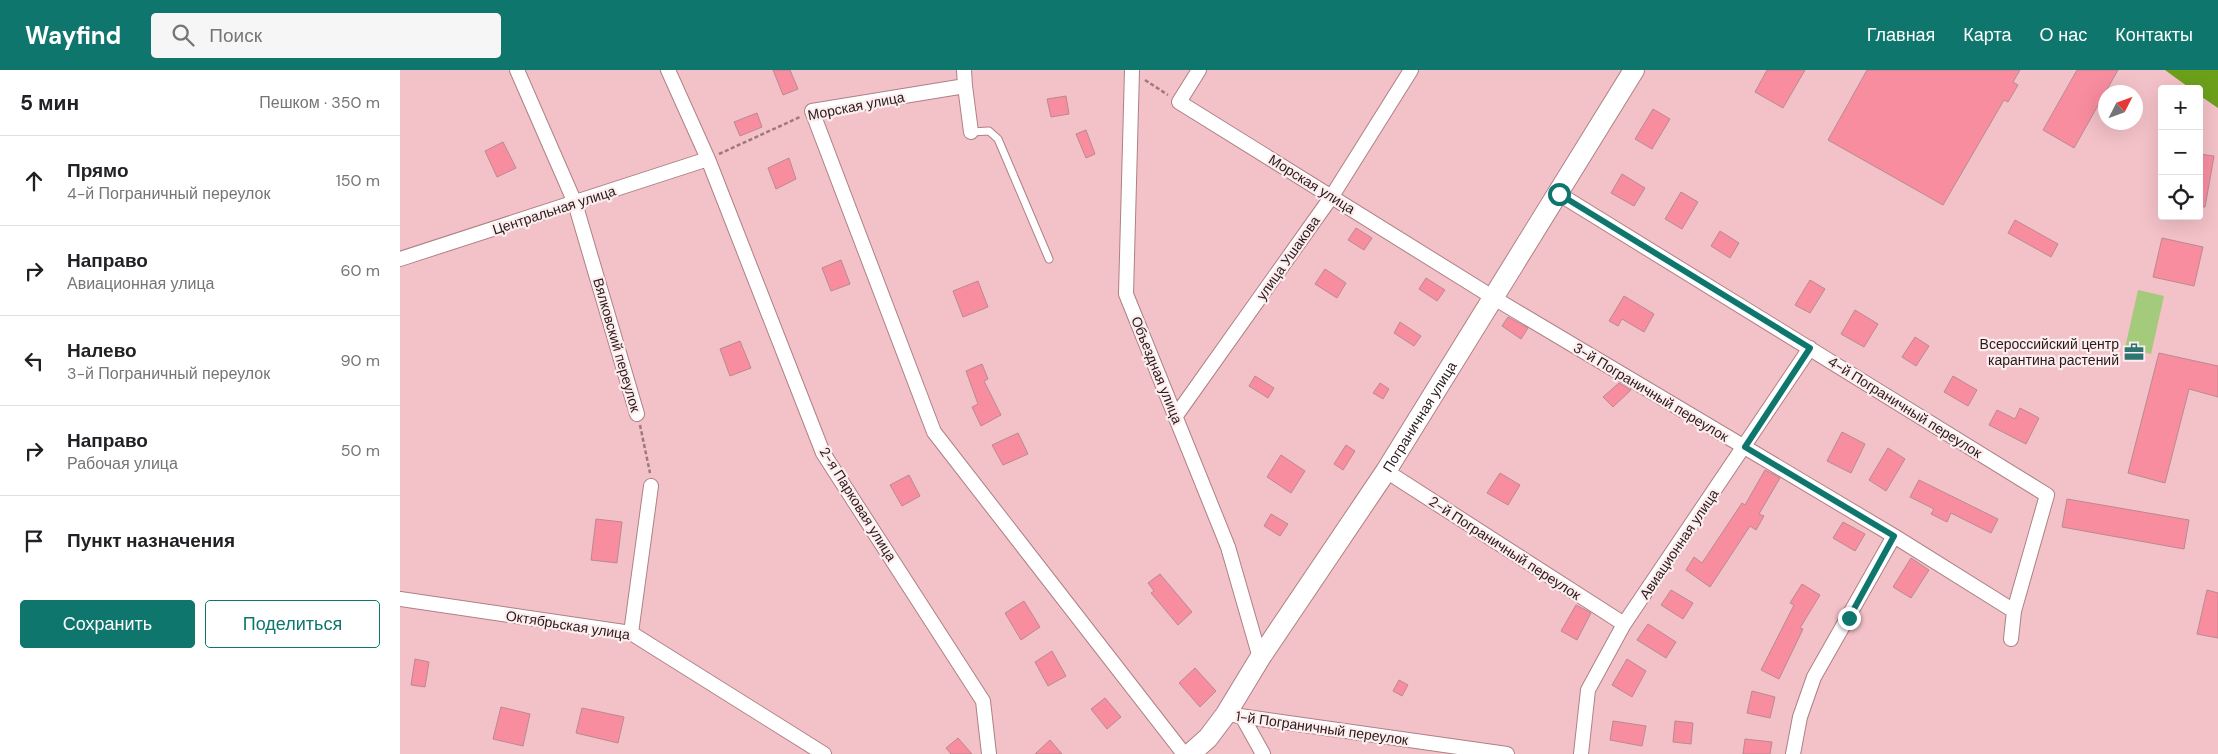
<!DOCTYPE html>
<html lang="ru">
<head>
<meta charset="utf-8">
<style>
  :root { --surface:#fff; --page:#f6f6f6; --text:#202124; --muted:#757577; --line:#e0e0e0; --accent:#0f766e }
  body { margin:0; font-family:"DM Sans",sans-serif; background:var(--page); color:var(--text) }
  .controls { position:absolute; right:15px; top:15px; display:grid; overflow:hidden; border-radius:5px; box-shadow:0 5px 20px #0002 }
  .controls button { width:45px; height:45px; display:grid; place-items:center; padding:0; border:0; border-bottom:1px solid var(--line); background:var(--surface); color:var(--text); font:25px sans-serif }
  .compass { position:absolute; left:1698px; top:15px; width:45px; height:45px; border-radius:50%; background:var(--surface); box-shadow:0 5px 20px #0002; rotate:48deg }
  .stop { position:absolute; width:15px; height:15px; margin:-11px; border:4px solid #0f766e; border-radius:50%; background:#fff }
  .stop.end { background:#0f766e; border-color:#fff; box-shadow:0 1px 5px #0008 }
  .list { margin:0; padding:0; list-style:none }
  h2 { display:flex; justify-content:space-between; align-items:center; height:65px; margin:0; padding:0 20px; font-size:21px }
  h2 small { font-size:16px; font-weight:400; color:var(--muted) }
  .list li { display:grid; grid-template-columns:32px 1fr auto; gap:15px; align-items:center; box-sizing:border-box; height:90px; padding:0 20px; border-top:1px solid var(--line) }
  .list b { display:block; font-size:19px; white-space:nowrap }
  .list p { margin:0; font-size:16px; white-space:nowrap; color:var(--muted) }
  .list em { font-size:16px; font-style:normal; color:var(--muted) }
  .actions { display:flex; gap:10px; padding:15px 20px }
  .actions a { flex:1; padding:11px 0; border:1px solid var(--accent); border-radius:5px; text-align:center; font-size:18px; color:var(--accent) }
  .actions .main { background:var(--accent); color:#fff }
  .icon { flex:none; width:28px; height:28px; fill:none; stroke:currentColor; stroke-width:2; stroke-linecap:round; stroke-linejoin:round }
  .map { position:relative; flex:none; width:1818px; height:684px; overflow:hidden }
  header { display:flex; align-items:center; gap:30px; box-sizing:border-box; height:70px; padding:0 25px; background:var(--accent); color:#fff }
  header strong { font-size:24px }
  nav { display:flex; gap:28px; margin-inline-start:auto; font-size:18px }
  .search { width:350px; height:45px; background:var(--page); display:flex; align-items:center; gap:12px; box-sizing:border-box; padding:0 18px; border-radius:5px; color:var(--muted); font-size:19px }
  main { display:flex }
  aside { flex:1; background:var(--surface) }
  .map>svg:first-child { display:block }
  .green { fill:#a4ca7c }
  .forest { fill:#6ca01b }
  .building { fill:#f98da0; stroke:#b98a91 }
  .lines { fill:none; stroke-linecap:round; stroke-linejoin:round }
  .lane-casing { stroke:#ae8086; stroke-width:9 }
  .street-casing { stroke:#ae8086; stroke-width:16 }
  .secondary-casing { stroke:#ae8086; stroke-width:22 }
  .path { stroke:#9d797d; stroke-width:2.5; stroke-dasharray:4 2.5; stroke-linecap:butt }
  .lane { stroke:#fff; stroke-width:7 }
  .street { stroke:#fff; stroke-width:14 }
  .secondary { stroke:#fff; stroke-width:20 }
  .route { stroke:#0f766e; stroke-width:6 }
  .labels { text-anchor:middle; stroke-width:4.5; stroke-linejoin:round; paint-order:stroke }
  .street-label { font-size:14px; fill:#2b191b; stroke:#fcedee }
  .poi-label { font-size:14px; fill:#2b191b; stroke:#fcedee; text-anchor:end }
</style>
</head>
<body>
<header>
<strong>Wayfind</strong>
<div class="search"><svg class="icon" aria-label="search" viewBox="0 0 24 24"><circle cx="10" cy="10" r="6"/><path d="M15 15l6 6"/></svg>Поиск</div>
<nav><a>Главная</a><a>Карта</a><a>О нас</a><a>Контакты</a></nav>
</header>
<main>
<aside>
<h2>5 мин<small>Пешком · 350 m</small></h2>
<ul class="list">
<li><svg class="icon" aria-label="ahead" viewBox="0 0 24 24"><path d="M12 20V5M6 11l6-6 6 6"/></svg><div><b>Прямо</b><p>4-й Пограничный переулок</p></div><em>150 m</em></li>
<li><svg class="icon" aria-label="right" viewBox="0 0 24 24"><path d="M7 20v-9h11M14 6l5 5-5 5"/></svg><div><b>Направо</b><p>Авиационная улица</p></div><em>60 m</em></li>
<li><svg class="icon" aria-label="left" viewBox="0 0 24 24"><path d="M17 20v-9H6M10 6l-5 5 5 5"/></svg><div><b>Налево</b><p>3-й Пограничный переулок</p></div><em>90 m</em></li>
<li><svg class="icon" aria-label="right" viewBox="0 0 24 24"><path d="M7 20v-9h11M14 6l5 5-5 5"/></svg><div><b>Направо</b><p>Рабочая улица</p></div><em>50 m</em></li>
<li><svg class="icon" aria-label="arrive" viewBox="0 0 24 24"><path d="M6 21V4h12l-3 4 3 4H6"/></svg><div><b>Пункт назначения</b></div></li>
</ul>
<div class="actions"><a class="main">Сохранить</a><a>Поделиться</a></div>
</aside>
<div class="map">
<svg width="1818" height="684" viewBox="0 0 1818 684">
  <rect width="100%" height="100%" fill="#f3c1c8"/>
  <!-- green -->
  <path class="green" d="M1738,220L1764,226L1751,284L1725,278Z"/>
  <!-- forest -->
  <path class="forest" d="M1765,0H1818V38L1799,25V19H1791Z"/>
  <!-- building -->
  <path class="building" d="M373,0H390L398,19L383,25Z
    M1367,0H1405L1383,38L1355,22Z
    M1467,0H1620L1613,12L1618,15L1608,32L1604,30L1543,135L1428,70Z
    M1677,0H1718L1674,78L1643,60Z
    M666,26L669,44L651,47L647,29Z
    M1253,39L1270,49L1252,79L1235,69Z
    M357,43L362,57L340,66L334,52Z
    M686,60L695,84L686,88L676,64Z
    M103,72L116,98L97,107L85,81Z
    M1799,84L1814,86L1805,137H1799Z
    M389,88L396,109L376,119L368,98Z
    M1222,104L1245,118L1234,136L1211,123Z
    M1281,122L1298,132L1282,159L1265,149Z
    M1615,150L1658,174L1651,187L1608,163Z
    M956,158L972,168L964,180L948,170Z
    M1320,161L1339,173L1330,188L1311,176Z
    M1762,168L1803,177L1794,216L1753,207Z
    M441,190L450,214L431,221L422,198Z
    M925,199L946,213L937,228L915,214Z
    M1026,208L1045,220L1037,231L1019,219Z
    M1410,210L1425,219L1410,243L1395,235Z
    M578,211L588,237L563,247L553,221Z
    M1224,226L1254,244L1244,262L1222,249L1218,256L1209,251Z
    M1455,240L1478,254L1464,277L1441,264Z
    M1108,247L1128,258L1121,269L1102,256Z
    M1000,252L1021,266L1014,276L994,263Z
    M1515,267L1529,276L1516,296L1502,287Z
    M340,271L351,298L330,306L320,279Z
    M1759,283L1818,296V327L1789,319L1765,413L1728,403Z
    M582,294L588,309L584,311L601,345L581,356L572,337L578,334L566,301Z
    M855,306L874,318L868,328L849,316Z
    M1553,306L1577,320L1568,336L1544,322Z
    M980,313L989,319L983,329L973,323Z
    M1219,313L1231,320L1213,337L1203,327Z
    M1620,338L1639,348L1626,374L1589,355L1597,340L1615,349Z
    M1442,362L1465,374L1451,403L1427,391Z
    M618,363L628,384L603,395L592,375Z
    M946,375L955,381L943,400L934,394Z
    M1488,378L1505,389L1486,421L1469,410Z
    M881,385L905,401L891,423L867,407Z
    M1365,400L1380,408L1359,444L1364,446L1356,460L1350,456L1310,517L1286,500L1294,487L1302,493L1342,433L1345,435Z
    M1100,403L1120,415L1108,435L1087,423Z
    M509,405L520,426L502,436L490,415Z
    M1519,410L1598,449L1591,463L1551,443L1547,452L1531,444L1534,439L1510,427Z
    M1667,429L1789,450L1784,479L1662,457Z
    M871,444L888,454L880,466L864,456Z
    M196,449L222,452L217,493L191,490Z
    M1443,452L1465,464L1455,481L1433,468Z
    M1511,488L1529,500L1511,528L1493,517Z
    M760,504L792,542L778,555L751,523L754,521L748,513Z
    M1402,514L1420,525L1400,558L1403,559L1379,609L1361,600L1394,535L1390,533Z
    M1271,520L1293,533L1283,549L1261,535Z
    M1807,520L1818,523V568L1797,564Z
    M624,531L640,557L621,570L605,543Z
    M1176,535L1191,543L1177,570L1161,561Z
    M1248,554L1276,572L1266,588L1237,570Z
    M652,581L666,606L648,616L635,592Z
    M15,589L29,592L25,617L11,615Z
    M1227,589L1246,601L1232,627L1212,615Z
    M795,598L816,621L800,637L779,613Z
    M999,610L1008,615L1002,626L993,621Z
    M1352,621L1375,627L1370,648L1347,643Z
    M705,628L721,647L707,659L691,639Z
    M101,637L130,644L123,676L93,669Z
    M182,638L224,647L218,673L176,663Z
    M1213,651L1246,656L1242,676L1210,670Z
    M1275,651L1293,653L1291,674L1273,672Z
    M558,668L572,684H551L546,678Z
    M1345,669L1372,672L1370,684H1343Z
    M650,670L662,684H635Z"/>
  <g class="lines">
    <defs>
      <path id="lane" d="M571,62L589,61L598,69L649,189"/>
      <path id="street" d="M117,0L175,133L237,344
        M268,0L308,89L423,383L583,631L589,684
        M564,0L565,16L412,41L534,362L784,684
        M732,0L726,224L828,477L860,588
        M799,0L779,32L1094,228L1494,466L1614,541
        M565,16L571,62
        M1159,124L1647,425L1614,541L1611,569
        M0,189L308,89
        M775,347L932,126L1011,0
        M986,401L1224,554
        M0,529L231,563L424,684
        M231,563L251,416
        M826,644L1107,684
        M843,648L863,684
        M1181,684L1188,620L1224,554L1410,278
        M1393,684L1400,647L1414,607L1494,466"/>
      <g id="secondary">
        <path id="s1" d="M790,684L808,668L826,644L860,588L986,401L1234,0"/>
      </g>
    </defs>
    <!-- lane casing -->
    <use href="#lane" class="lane-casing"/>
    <!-- street casing -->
    <use href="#street" class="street-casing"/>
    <!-- secondary casing -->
    <use href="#secondary" class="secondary-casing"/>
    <!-- path -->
    <path class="path" d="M745,10L768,25
      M319,84L400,47
      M240,355L250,403"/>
    <!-- lane -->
    <use href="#lane" class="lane"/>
    <!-- street -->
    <use href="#street" class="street"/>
    <!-- secondary -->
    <use href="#secondary" class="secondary"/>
  </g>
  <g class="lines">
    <!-- route -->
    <path class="route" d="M1159,124L1410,278L1345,377L1494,466L1449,548"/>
  </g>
  <!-- icons -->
  <defs>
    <symbol id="office-bare" viewBox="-9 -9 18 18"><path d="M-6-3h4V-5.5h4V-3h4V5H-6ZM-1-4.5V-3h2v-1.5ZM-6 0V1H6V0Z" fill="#2c7571" stroke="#fcedee" stroke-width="2.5" paint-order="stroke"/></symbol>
  </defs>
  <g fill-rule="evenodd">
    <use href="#office-bare" x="1720" y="268" width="28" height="28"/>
  </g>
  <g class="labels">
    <!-- street labels -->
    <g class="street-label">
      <text transform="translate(456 36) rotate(-11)" y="5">Морская улица</text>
      <text transform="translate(912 114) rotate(32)" y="5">Морская улица</text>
      <text transform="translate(154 140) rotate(-18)" y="5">Центральная улица</text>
      <text transform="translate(888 188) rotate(-55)" y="5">улица Ушакова</text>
      <text transform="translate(217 275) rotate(74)" y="5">Вялковский переулок</text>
      <text transform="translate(757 300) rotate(68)" y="5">Объездная улица</text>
      <text transform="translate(1251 322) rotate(31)" y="5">3-й Пограничный переулок</text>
      <text transform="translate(1505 337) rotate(32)" y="5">4-й Пограничный переулок</text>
      <text dy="5" stroke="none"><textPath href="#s1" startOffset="409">Пограничная улица</textPath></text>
      <text transform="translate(458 434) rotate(58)" y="5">2-я Парковая улица</text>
      <text transform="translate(1279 474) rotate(-56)" y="5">Авиационная улица</text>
      <text transform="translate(1105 478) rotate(33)" y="5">2-й Пограничный переулок</text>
      <text transform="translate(168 555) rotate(9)" y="5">Октябрьская улица</text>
      <text transform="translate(922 658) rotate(8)" y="5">1-й Пограничный переулок</text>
    </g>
    <!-- poi labels -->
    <g class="poi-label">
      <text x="1719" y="279">Всероссийский центр<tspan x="1719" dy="16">карантина растений</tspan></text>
    </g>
  </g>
</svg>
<div class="controls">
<button>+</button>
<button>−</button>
<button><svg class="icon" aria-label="locate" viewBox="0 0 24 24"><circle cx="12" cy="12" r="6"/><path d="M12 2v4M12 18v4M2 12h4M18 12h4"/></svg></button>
</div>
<svg class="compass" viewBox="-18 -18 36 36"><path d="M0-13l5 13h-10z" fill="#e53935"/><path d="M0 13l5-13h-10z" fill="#757577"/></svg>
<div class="stop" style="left:1159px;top:124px"></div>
<div class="stop end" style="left:1449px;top:548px"></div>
</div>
</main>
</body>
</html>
